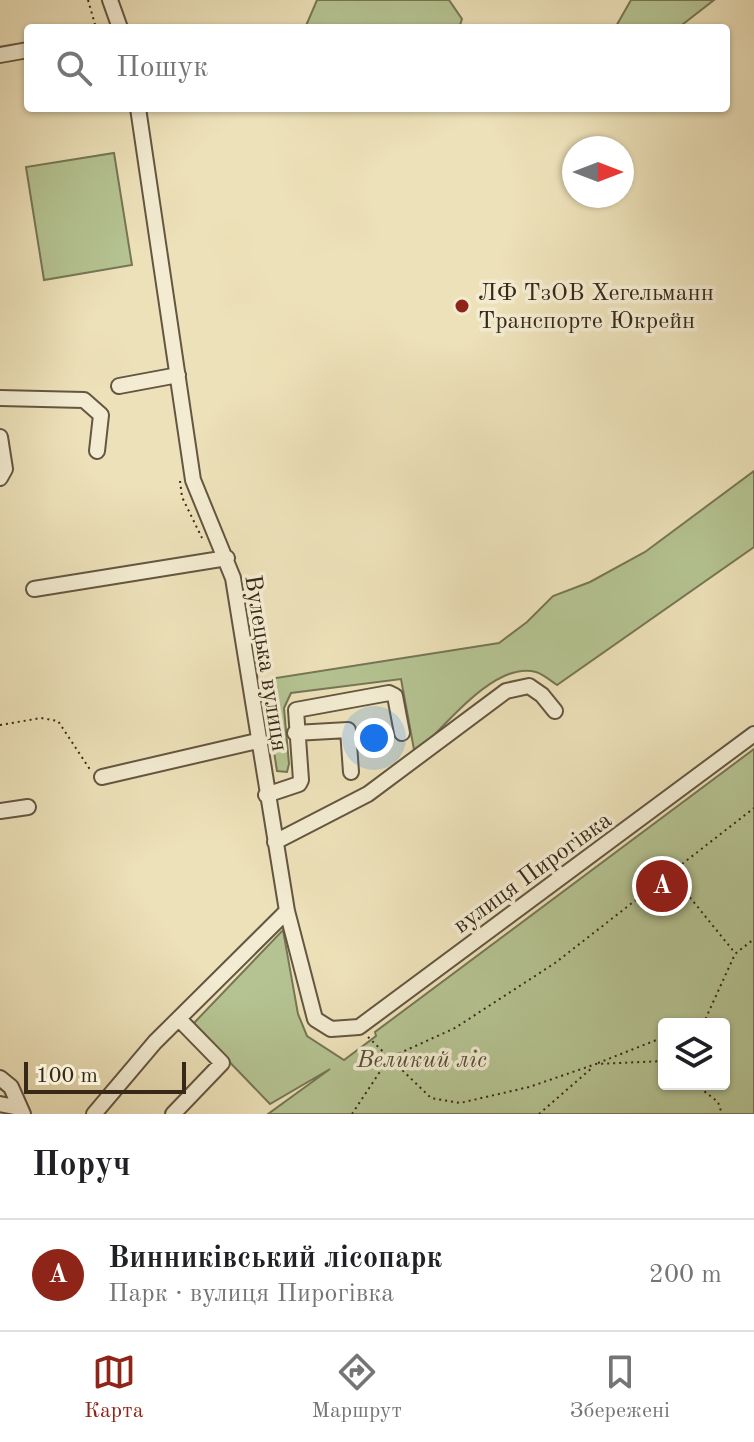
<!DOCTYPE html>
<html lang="uk">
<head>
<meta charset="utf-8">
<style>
  :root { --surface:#fff; --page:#f2f2f2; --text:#202124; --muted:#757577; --line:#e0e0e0; --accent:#8f2418 }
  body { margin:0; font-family:"Old Standard TT",serif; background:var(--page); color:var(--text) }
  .controls { position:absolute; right:24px; bottom:24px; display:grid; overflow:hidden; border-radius:8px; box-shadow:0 2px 6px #0004 }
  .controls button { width:72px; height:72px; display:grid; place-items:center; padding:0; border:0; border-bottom:2px solid var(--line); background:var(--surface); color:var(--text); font:40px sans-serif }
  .compass { position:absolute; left:562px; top:136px; width:72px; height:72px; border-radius:50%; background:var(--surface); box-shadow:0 2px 6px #0004; rotate:90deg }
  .scale { position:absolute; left:24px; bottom:20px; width:162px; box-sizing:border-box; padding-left:8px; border:4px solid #372818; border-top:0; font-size:22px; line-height:28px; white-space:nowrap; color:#372818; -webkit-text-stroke:6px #f3ecd2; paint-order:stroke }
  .you { position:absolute; left:374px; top:738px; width:28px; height:28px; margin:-20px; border:6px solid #fff; border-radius:50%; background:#1a73e8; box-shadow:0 0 0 12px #1a73e833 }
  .badge { display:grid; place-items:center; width:52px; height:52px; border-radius:50%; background:var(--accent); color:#fff; font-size:26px; font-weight:700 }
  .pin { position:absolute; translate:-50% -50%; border:4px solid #fff; box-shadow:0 2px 8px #0006 }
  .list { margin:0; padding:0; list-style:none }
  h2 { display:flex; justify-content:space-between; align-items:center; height:104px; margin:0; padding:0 32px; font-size:34px }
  h2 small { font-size:26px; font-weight:400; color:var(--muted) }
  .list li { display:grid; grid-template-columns:52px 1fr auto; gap:24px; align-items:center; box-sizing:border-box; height:112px; padding:0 32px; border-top:2px solid var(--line) }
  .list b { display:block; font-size:30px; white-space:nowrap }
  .list p { margin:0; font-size:26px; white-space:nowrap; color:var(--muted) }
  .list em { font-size:26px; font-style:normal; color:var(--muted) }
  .icon { flex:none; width:44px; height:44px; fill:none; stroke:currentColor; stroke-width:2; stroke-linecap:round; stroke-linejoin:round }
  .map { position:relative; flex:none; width:754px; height:1114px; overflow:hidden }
  .search { position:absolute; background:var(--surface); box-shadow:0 2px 6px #0004; left:24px; right:24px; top:24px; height:88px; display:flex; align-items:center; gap:20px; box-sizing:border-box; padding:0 28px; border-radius:8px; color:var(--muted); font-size:30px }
  .sheet { height:216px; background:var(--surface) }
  nav { display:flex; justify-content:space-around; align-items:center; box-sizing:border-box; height:112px; border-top:2px solid var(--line); background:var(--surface); font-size:22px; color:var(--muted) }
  nav a { display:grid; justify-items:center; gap:4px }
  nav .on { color:var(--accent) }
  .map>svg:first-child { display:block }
  .green { fill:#b5c392; stroke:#767655; stroke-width:2; fill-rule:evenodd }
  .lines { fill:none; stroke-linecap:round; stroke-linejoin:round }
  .minor-casing { stroke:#645640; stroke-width:18 }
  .path { stroke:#372818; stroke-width:2; stroke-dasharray:2 4; stroke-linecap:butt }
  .minor { stroke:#f3ecd2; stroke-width:14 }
  .poi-dot { fill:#8f2418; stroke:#f3ecd2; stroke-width:3 }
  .labels { text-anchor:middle; stroke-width:7; stroke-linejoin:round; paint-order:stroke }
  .poi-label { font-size:24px; fill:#372818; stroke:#f3ecd2; text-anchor:start }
  .street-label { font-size:24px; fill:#372818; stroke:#f3ecd2 }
  .park-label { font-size:24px; font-style:italic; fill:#564f36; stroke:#f3ecd2 }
</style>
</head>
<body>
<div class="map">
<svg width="754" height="1114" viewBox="0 0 754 1114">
  <rect width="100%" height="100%" fill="#ede1b9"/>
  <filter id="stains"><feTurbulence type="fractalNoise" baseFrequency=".0025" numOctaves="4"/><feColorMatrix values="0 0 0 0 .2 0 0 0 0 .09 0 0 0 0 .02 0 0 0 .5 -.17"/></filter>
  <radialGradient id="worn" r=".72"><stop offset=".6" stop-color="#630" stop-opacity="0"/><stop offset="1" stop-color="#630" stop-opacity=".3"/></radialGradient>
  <!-- green -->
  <path class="green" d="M317,0H449L462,19L459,28H305Z
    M631,0H714L678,28H615Z
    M114,153L132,265L44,280L26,167Z
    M754,471V547L557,685C551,681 543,674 536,672C495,660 442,729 415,755L401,679L291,693L284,708L289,764L287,772L277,771L263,680L499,643L527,622L553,596L590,582L645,552Z
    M754,749V1114H268L330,1069L270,1104L193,1024L283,930L298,1014L307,1036L344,1060L376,1036L375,1032ZM664,1024H724V1084H664Z"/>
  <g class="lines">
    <defs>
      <path id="minor" d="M110,0L120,28
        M0,55L28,50
        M138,108L193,480L233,578L287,911L315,1019L331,1029L359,1027L754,734
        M119,386L178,375
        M0,398L84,400L101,415L97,451
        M0,437L5,469L0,478
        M34,589L227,558
        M295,733L348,730L351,772
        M102,777L257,741
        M266,795L299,784L301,780L296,710L389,693L395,696L402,733
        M0,811L28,807
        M275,842L368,794L506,691L529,686L542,695L555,711
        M0,1078L11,1087L23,1114
        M0,1104L20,1108
        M94,1114L155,1042L287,911
        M173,1114L222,1063L180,1020"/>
    </defs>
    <!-- minor casing -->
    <use href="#minor" class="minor-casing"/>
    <!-- path -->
    <path class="path" d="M88,0L96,28
      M180,481L182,497L202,538
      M0,725L41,718L58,721L91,771
      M671,874L735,953
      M695,1024L705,1020L735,954L754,939
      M368,1037L431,1098L460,1103L529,1087L596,1064L664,1061
      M598,1063L664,1037
      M695,1084L718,1102L722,1114
      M352,1114L389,1058L455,1028L555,963L754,808
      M539,1114L593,1067"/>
    <!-- minor -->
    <use href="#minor" class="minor"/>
  </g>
  <!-- markers -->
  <circle class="poi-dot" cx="462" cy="306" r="8"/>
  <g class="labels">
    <!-- poi labels -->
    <g class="poi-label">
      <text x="478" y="300">ЛФ ТзОВ Хегельманн<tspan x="478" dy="28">Транспорте Юкрейн</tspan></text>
    </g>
    <!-- street labels -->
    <g class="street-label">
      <text transform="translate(267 663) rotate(81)" y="8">Вулецька вулиця</text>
      <text transform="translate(532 872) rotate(-36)" y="8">вулиця Пирогівка</text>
    </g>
    <!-- park labels -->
    <g class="park-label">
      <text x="422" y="1067">Великий ліс</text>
    </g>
  </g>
  <rect width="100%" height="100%" filter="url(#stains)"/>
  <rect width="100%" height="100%" fill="url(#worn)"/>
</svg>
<div class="controls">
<button><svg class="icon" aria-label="layers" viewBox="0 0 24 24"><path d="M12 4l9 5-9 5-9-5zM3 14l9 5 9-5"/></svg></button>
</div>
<svg class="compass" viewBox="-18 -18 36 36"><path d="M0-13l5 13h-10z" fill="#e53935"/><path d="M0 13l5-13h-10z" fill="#757577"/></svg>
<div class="scale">100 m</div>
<div class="you"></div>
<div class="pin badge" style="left:662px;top:886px">A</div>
<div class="search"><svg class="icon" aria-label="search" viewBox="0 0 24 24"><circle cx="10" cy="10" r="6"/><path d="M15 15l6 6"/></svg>Пошук</div>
</div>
<section class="sheet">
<h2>Поруч<small></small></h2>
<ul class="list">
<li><span class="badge">A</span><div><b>Винниківський лісопарк</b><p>Парк · вулиця Пирогівка</p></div><em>200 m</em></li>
</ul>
</section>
<nav>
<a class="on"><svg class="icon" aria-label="map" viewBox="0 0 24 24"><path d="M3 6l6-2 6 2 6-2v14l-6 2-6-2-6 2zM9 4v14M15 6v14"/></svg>Карта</a>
<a><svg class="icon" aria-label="directions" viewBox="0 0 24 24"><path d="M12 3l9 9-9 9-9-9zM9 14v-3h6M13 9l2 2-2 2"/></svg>Маршрут</a>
<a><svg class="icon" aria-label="saved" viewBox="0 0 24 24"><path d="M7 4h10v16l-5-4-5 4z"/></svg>Збережені</a>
</nav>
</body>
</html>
